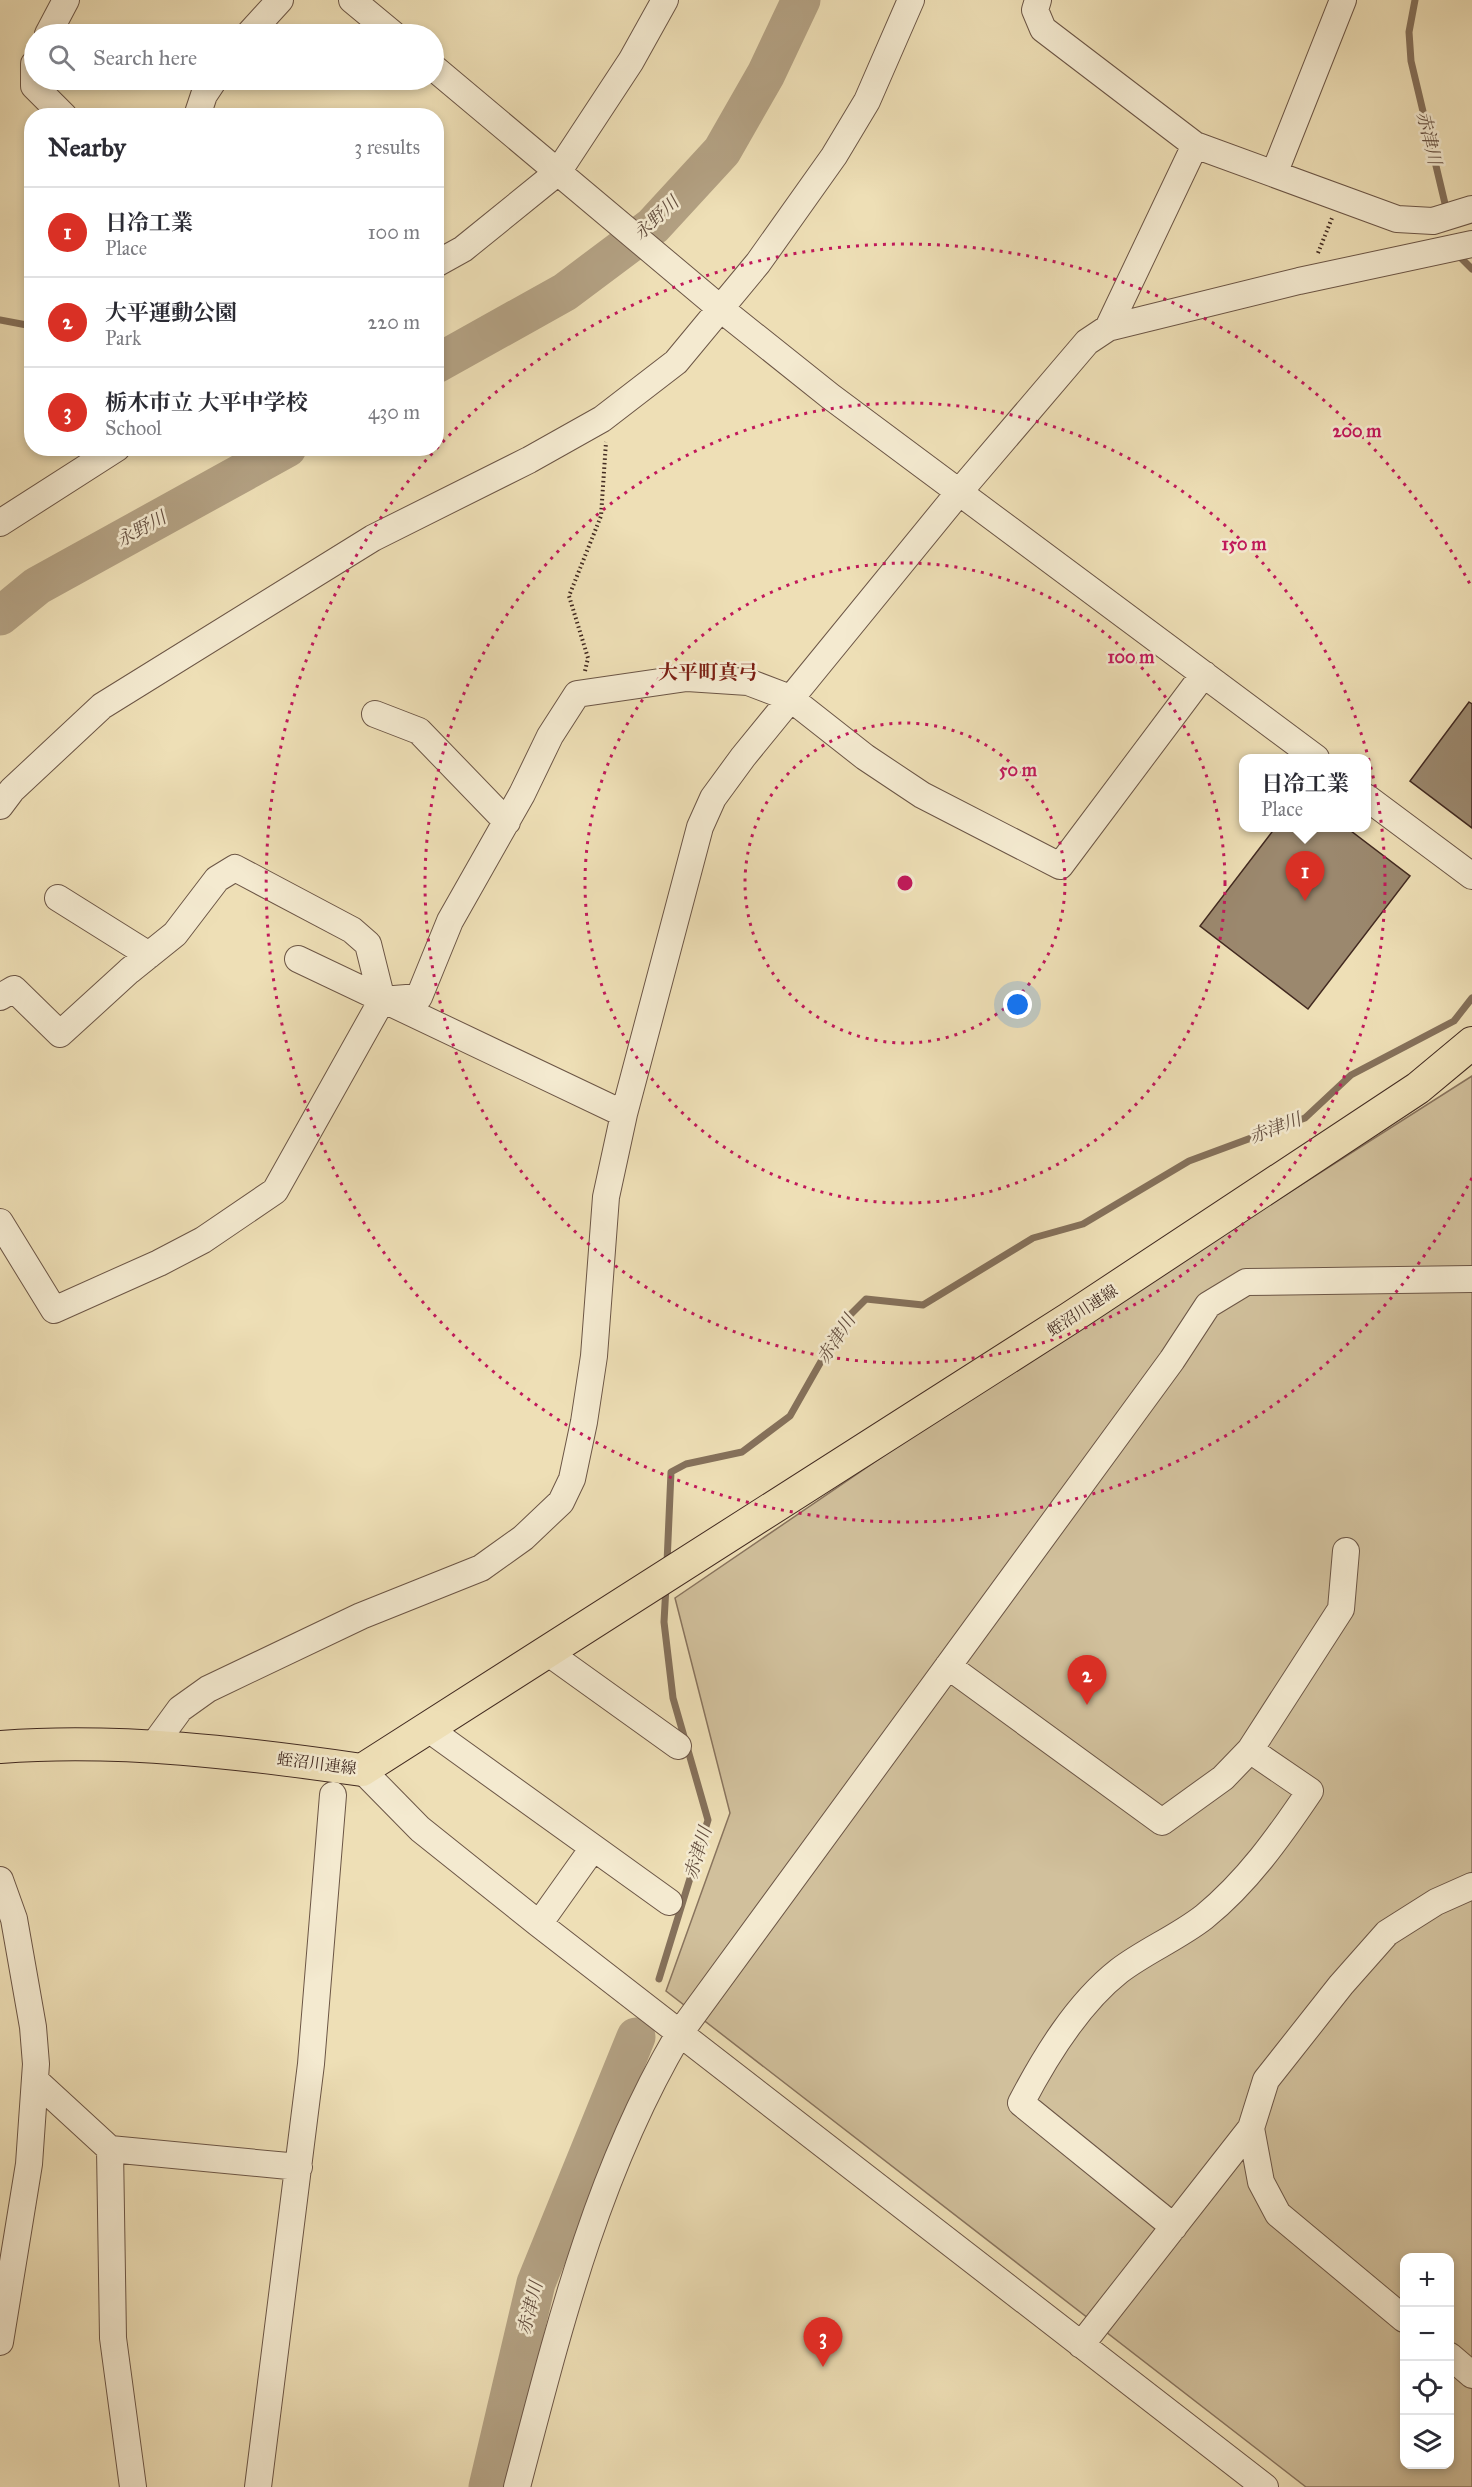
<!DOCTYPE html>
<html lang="en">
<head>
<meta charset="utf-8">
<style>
  :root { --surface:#fff; --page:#f7f7f7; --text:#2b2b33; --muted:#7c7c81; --line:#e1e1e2; --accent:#d93025 }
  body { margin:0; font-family:"IM FELL Great Primer","Noto Serif JP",serif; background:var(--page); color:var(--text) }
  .controls { position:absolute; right:18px; bottom:18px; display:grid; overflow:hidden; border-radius:12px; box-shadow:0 3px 9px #0003 }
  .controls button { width:54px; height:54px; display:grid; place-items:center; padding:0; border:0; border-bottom:2px solid var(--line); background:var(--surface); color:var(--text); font:30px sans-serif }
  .you { position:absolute; left:1018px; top:1005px; width:21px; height:21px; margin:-15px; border:4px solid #fff; border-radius:50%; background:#1a73e8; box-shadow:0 0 0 9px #1a73e833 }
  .badge { display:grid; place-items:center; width:39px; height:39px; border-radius:50%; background:var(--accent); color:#fff; font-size:20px; font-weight:700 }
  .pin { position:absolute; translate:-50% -50px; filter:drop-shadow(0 2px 3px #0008) }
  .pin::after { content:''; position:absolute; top:32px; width:21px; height:18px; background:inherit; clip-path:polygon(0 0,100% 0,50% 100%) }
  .popup { position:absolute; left:1239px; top:754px; width:132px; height:78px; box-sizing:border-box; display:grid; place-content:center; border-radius:12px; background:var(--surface); filter:drop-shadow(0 2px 4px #0005); font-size:20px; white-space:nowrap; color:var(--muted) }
  .popup b { font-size:22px; color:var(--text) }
  .popup::after { content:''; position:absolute; left:50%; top:100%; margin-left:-12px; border:12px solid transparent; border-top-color:var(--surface) }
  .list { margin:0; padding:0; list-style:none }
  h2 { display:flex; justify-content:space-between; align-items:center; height:78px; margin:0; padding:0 24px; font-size:26px }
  h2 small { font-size:20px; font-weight:400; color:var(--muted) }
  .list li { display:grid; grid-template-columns:39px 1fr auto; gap:18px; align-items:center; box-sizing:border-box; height:90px; padding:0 24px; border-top:2px solid var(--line) }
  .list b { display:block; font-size:22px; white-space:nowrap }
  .list p { margin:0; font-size:20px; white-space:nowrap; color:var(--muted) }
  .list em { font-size:20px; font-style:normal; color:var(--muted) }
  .icon { flex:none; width:33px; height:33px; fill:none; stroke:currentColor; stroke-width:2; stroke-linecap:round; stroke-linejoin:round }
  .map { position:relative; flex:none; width:1472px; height:2487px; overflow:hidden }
  .search { position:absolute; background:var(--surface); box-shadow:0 3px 9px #0003; left:24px; top:24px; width:420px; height:66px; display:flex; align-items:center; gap:15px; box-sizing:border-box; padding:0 21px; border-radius:33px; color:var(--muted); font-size:22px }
  .panel { position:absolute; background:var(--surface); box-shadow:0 3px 9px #0003; left:24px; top:108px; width:420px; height:348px; border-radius:24px }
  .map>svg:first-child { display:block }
  .green { fill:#d1c09c; stroke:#89745e; stroke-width:1.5; fill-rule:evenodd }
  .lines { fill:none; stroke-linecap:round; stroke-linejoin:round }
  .stream { stroke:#85715b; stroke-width:7 }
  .river { stroke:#b3a183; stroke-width:39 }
  .building { fill:#9b886e; stroke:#412920; stroke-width:1.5 }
  .minor-casing { stroke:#6c5646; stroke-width:28 }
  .major-casing { stroke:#412920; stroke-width:34 }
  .path { stroke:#412920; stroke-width:4; stroke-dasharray:1.5 3; stroke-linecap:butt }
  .minor { stroke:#f4ead0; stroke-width:26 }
  .major { stroke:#eedfb6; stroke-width:32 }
  .ring { fill:none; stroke:#c2185b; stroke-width:3; stroke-dasharray:3 6 }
  .labels { text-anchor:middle; stroke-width:5; stroke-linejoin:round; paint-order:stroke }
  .street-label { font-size:16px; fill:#412920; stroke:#f4ead0 }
  .water-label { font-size:18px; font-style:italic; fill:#634d3e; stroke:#f4ead0 }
  .quarter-label { font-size:20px; font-weight:bold; fill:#7a1f14; stroke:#f4ead0 }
  .centre { fill:#c2185b; stroke:#f4ead0; stroke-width:3 }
  .ring-label { font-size:18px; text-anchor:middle; font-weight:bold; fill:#c2185b; stroke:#f4ead0; stroke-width:5; stroke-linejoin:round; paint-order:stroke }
</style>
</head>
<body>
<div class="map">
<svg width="1472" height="2487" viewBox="0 0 1472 2487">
  <rect width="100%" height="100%" fill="#eedfb6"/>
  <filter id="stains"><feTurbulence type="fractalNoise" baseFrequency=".00333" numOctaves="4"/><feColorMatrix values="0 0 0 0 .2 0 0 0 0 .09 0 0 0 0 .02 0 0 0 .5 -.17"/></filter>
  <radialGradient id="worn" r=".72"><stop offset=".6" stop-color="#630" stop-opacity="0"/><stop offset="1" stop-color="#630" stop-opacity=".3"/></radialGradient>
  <!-- green -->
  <path class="green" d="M1472,1076V2487H1306L666,1991L730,1813L675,1598L1001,1376ZM1404,2258H1450V2464H1404Z"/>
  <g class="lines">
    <!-- stream -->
    <path class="stream" d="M1415,0L1409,32L1411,61L1447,212
      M1457,254L1472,269
      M0,320L32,326
      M282,448L283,450
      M667,1563L671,1472L686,1464L742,1452L790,1416L844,1321L866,1299L923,1305L1033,1238L1083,1224L1189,1161L1305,1118L1351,1075L1454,1021L1472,998
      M659,1979L708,1820L673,1698L664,1622L666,1586"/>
    <!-- river -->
    <path class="river" d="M436,364L565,292L653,226L722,151L766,74L801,0
      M0,616L37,586L287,448
      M488,2487L536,2283L636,2037"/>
  </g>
  <!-- building -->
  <path class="building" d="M1469,702L1472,704V828L1410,781Z
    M1275,828H1347L1410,876L1308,1009L1200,926Z"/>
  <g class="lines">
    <defs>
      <path id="minor" d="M352,0L393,34
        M1038,0L1035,10L1043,29L1195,145L1397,219L1433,221L1472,209
        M48,34L66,0
        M249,34L280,0
        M34,64V86L64,116
        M434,68L721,309L830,396L1316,758
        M197,116L204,95L214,80
        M1274,174L1343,0
        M436,264L463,249L558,172L631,61L665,0
        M1108,328L1195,145
        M0,523L117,448
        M375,714L419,731L507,822
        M1366,797L1472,876
        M0,806L12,790L102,706L373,538L529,460L602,419L676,362L758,263L834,156L867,101L911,0
        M58,898L149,955
        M298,959L624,1114
        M0,997L14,989L60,1034L129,971L175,934L217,879L235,868L352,930L368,944L382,1000L275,1191L203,1240L159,1263L54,1310L0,1222
        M382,1000L419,997L450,921L522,794L550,736L577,694L687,678L748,682L790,698L865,757L922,795L1060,866L1204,674
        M547,1652L678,1746
        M948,1666L1162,1822L1223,1778L1250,1750L1341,1609L1346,1551
        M427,1728L669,1902
        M153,1746L180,1709L208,1689L361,1616L481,1568L523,1538L561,1502L572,1479L584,1422L594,1356L606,1197L624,1114L700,827L713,798L743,757L960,491L1087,342L1108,328L1299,281L1472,244
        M362,1770L420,1829L539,1924L1265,2487
        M0,1880L14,1919L33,2027L36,2064L29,2164L0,2342
        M539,1924L593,1848
        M36,2081L110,2149L299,2167
        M1251,2128L1261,2182L1278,2214L1404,2319
        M110,2149L113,2338L133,2487
        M1174,2227L1021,2103C1045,2057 1077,2004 1119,1971C1145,1951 1177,1938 1204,1917C1247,1882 1279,1837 1310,1791L1250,1750
        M1081,2345L1251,2128L1266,2080L1341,1985L1387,1933L1436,1902L1472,1886
        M1450,2356L1472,2375
        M258,2487L311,2064L333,1795
        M517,2487C558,2331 596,2174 679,2034L1172,1360L1208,1305L1246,1282L1472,1279"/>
      <path id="major" d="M0,1747C122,1738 242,1753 362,1770L1070,1318L1418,1088L1472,1043"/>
    </defs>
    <!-- minor casing -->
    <use href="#minor" class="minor-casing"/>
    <!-- major casing -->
    <use href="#major" class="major-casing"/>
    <!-- path -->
    <path class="path" d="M1318,253L1332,218
      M585,671L588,658L569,596L601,516L606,442"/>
    <!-- minor -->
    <use href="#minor" class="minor"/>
    <!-- major -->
    <use href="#major" class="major"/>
  </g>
  <!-- distance rings -->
  <g class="ring">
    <circle cx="905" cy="883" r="160"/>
    <circle cx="905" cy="883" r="320"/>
    <circle cx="905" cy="883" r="480"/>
    <path d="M1472 1178A639 639 0 1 1 1472 588"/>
  </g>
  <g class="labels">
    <!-- street labels -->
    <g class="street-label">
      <text transform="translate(1082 1310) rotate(-33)" y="6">蛭沼川連線</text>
      <text transform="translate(317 1763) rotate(7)" y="6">蛭沼川連線</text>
    </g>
    <!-- water labels -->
    <g class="water-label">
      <text transform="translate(1429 138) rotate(77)" y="6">赤津川</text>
      <text transform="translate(656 218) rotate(-43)" y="6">永野川</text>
      <text transform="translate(141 529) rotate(-29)" y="6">永野川</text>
      <text transform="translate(1275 1128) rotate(-21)" y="6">赤津川</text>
      <text transform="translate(836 1339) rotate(-57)" y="6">赤津川</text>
      <text transform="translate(698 1853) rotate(-73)" y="6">赤津川</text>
      <text transform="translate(530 2308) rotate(-76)" y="6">赤津川</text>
    </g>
    <!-- quarter labels -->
    <g class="quarter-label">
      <text x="708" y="679">大平町真弓</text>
    </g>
  </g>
  <circle cx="905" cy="883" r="9" class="centre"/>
  <g class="ring-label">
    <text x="1357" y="437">200 m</text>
    <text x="1244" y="550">150 m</text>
    <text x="1131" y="663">100 m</text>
    <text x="1018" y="776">50 m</text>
  </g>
  <rect width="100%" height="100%" filter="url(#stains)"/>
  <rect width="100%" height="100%" fill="url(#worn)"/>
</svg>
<div class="controls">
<button>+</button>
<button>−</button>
<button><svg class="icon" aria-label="locate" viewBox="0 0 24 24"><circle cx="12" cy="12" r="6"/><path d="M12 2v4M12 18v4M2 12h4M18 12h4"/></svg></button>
<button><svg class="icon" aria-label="layers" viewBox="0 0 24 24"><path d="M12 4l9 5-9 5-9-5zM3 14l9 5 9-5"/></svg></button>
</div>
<div class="you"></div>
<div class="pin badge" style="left:1305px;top:901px">1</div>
<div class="popup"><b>日冷工業</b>Place</div>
<div class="pin badge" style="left:1087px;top:1705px">2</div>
<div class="pin badge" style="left:823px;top:2367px">3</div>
<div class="search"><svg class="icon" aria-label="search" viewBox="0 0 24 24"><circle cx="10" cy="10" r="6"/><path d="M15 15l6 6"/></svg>Search here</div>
<section class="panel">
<h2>Nearby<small>3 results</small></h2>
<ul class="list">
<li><span class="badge">1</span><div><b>日冷工業</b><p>Place</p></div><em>100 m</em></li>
<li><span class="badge">2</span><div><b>大平運動公園</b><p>Park</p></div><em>220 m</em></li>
<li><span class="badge">3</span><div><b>栃木市立 大平中学校</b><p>School</p></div><em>430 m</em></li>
</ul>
</section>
</div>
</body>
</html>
